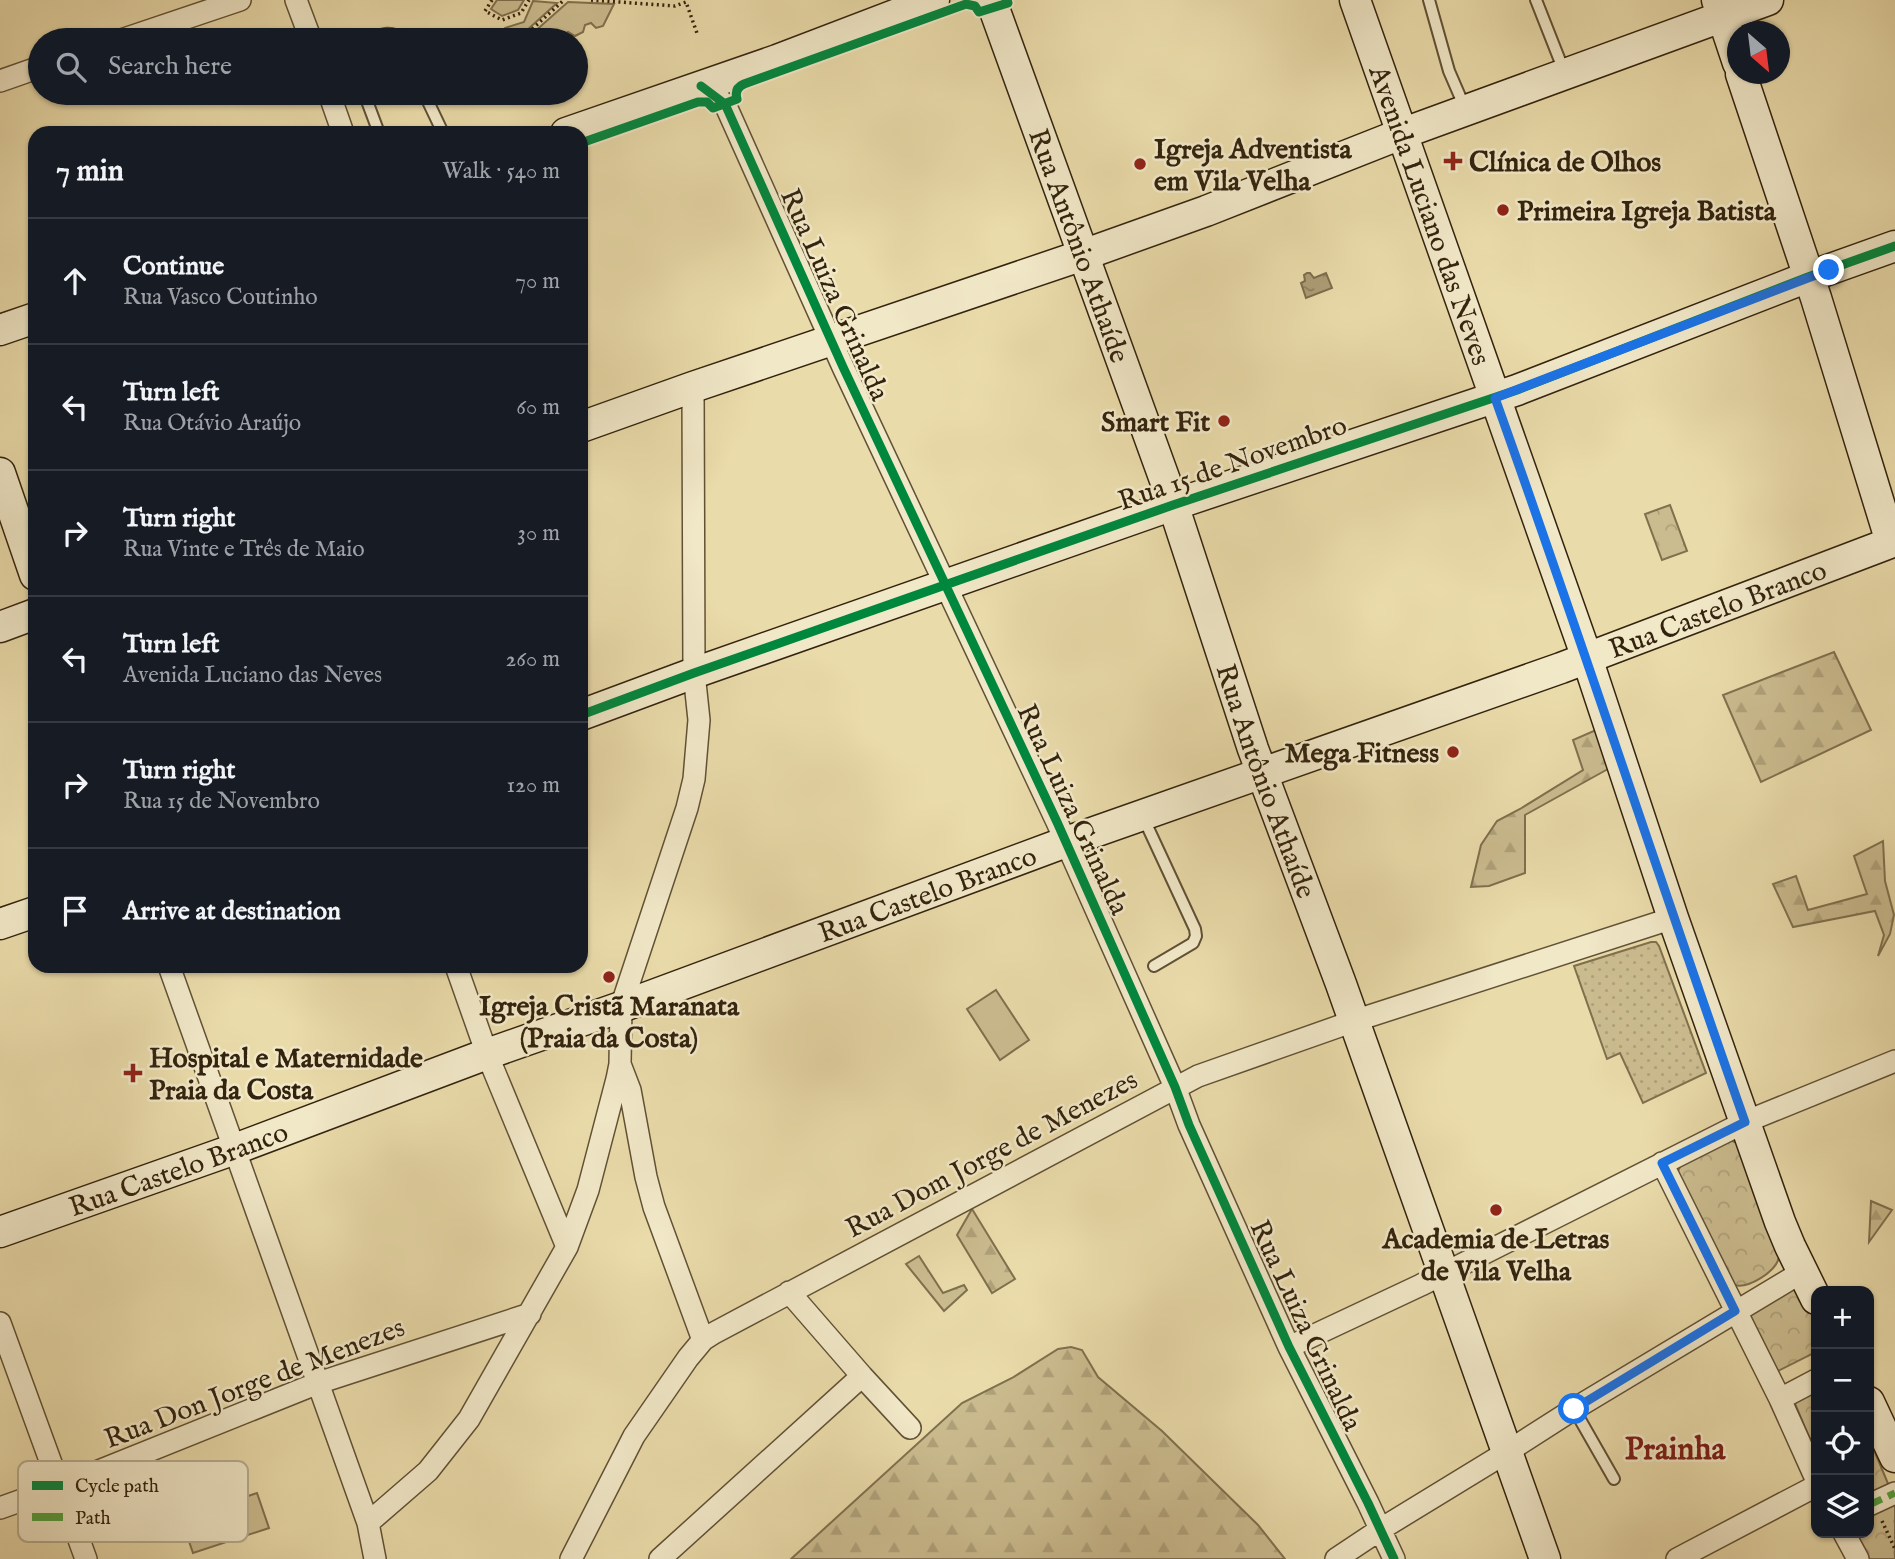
<!DOCTYPE html>
<html lang="en">
<head>
<meta charset="utf-8">
<style>
  :root { --surface:#171b24; --page:#242831; --text:#f1f3f6; --muted:#9ea1a6; --line:#363941 }
  body { margin:0; font-family:"IM FELL English",serif; background:var(--page); color:var(--text) }
  .controls { position:absolute; right:21px; bottom:21px; display:grid; overflow:hidden; border-radius:14px; box-shadow:0 2px 5px #0004 }
  .controls button { width:63px; height:63px; display:grid; place-items:center; padding:0; border:0; border-bottom:2px solid var(--line); background:var(--surface); color:var(--text); font:35px sans-serif }
  .compass { position:absolute; left:1727px; top:21px; width:63px; height:63px; border-radius:50%; background:var(--surface); box-shadow:0 2px 5px #0004; rotate:152deg }
  .stop { position:absolute; width:21px; height:21px; margin:-16px; border:5px solid #1a73e8; border-radius:50%; background:#fff }
  .stop.end { background:#1a73e8; border-color:#fff; box-shadow:0 2px 7px #0008 }
  .list { margin:0; padding:0; list-style:none }
  h2 { display:flex; justify-content:space-between; align-items:center; height:91px; margin:0; padding:0 28px; font-size:30px }
  h2 small { font-size:23px; font-weight:400; color:var(--muted) }
  .list li { display:grid; grid-template-columns:46px 1fr auto; gap:21px; align-items:center; box-sizing:border-box; height:126px; padding:0 28px; border-top:2px solid var(--line) }
  .list b { display:block; font-size:26px; white-space:nowrap }
  .list p { margin:0; font-size:23px; white-space:nowrap; color:var(--muted) }
  .list em { font-size:23px; font-style:normal; color:var(--muted) }
  .icon { flex:none; width:38px; height:38px; fill:none; stroke:currentColor; stroke-width:2; stroke-linecap:round; stroke-linejoin:round }
  .map { position:relative; flex:none; width:1895px; height:1559px; overflow:hidden }
  .search { position:absolute; background:var(--surface); box-shadow:0 2px 5px #0004; left:28px; top:28px; width:560px; height:77px; display:flex; align-items:center; gap:18px; box-sizing:border-box; padding:0 24px; border-radius:38px; color:var(--muted); font-size:26px }
  .panel { position:absolute; background:var(--surface); box-shadow:0 2px 5px #0004; left:28px; top:126px; width:560px; height:847px; border-radius:21px }
  .map>svg:first-child { display:block }
  .grass { fill:url(#grass-dots); stroke:#7f704e; stroke-width:2 }
  .forest { fill:url(#forest-firs); stroke:#7f704e; stroke-width:2 }
  .park { fill:url(#park-crowns); stroke:#7f704e; stroke-width:2 }
  .garden { fill:#cbbc8f; stroke:#7f704e; stroke-width:2 }
  .water { fill:url(#water-ripples); stroke:#7c6c4c; stroke-width:2 }
  .lines { fill:none; stroke-linecap:round; stroke-linejoin:round }
  .lane-casing { stroke:#615135; stroke-width:14 }
  .street-casing { stroke:#615135; stroke-width:24 }
  .secondary-casing { stroke:#33230e; stroke-width:33 }
  .path { stroke:#33230e; stroke-width:3.5; stroke-dasharray:2 3.5; stroke-linecap:butt }
  .lane { stroke:#f1e8c8; stroke-width:10 }
  .street { stroke:#f1e8c8; stroke-width:21 }
  .secondary { stroke:#f1e8c8; stroke-width:30 }
  .quiet { stroke:#52a23e; stroke-width:7; stroke-dasharray:14 7; stroke-linecap:butt }
  .cycleway-casing { stroke:#f1e8c8; stroke-width:13 }
  .cycleway { stroke:#00873e; stroke-width:9 }
  .route { stroke:#1a73e8; stroke-width:9 }
  .poi-dot { fill:#8f2418; stroke:#f1e8c8; stroke-width:2.5 }
  .labels { text-anchor:middle; stroke-width:5; stroke-linejoin:round; paint-order:stroke }
  .poi-label { font-size:28px; font-weight:bold; fill:#33230e; stroke:#f1e8c8; text-anchor:start }
  .street-label { font-size:28px; fill:#33230e; stroke:#f1e8c8 }
  .quarter-label { font-size:32px; font-weight:bold; fill:#7a1f14; stroke:#f1e8c8 }
  .key { fill:#f1e8c8; stroke:#b8ad90; stroke-width:2 }
  .key-label { font-size:19px; fill:#33230e }
</style>
</head>
<body>
<div class="map">
<svg width="1895" height="1559" viewBox="0 0 1895 1559">
  <defs>
    <pattern id="grass-dots" width="8" height="8" patternUnits="userSpaceOnUse" patternTransform="scale(1.75)"><rect width="8" height="8" fill="#cbbc8f"/><path d="M2 2h.1M6 6h.1" fill="none" stroke="#afa17a" stroke-width="1.8" stroke-linecap="round"/></pattern>
    <pattern id="forest-firs" width="22" height="20" patternUnits="userSpaceOnUse" patternTransform="scale(1.75)"><rect width="22" height="20" fill="#cbbc8f"/><path d="M5 1l3.5 6h-7zM16 11l3.5 6h-7z" fill="#afa17a"/></pattern>
    <pattern id="park-crowns" width="20" height="18" patternUnits="userSpaceOnUse" patternTransform="scale(1.75)"><rect width="20" height="18" fill="#cbbc8f"/><path d="M2 6a3 3 0 1 1 6 0M12 15a3 3 0 1 1 6 0" fill="none" stroke="#afa17a"/></pattern>
    <pattern id="water-ripples" width="26" height="14" patternUnits="userSpaceOnUse" patternTransform="scale(1.75)"><rect width="26" height="14" fill="#ac9c75"/><path d="M2 4q2-2 4 0t4 0M15 11q2-2 4 0t4 0" fill="none" stroke="#8d7f5e"/></pattern>
  </defs>
  <rect width="100%" height="100%" fill="#eadbaa"/>
  <filter id="stains"><feTurbulence type="fractalNoise" baseFrequency=".00286" numOctaves="4"/><feColorMatrix values="0 0 0 0 .2 0 0 0 0 .09 0 0 0 0 .02 0 0 0 .5 -.17"/></filter>
  <radialGradient id="worn" r=".72"><stop offset=".6" stop-color="#630" stop-opacity="0"/><stop offset="1" stop-color="#630" stop-opacity=".3"/></radialGradient>
  <!-- grass -->
  <path class="grass" d="M1651,942H1656L1659,946L1706,1073L1643,1103L1620,1053L1607,1059L1574,966Z"/>
  <!-- forest -->
  <path class="forest" d="M1834,652L1871,730L1761,782L1723,695Z
    M1596,730L1617,764L1525,815V873L1489,886L1471,887L1481,845L1497,821L1520,809L1583,770L1573,740Z
    M1883,841L1885,881L1894,915L1890,934L1878,956L1884,935L1875,911L1793,927L1773,884L1796,876L1808,910L1867,894L1854,856Z
    M1871,1201L1892,1210L1869,1242Z
    M972,1209L1015,1279L992,1293L957,1235Z
    M919,1256L943,1293L964,1285L967,1290L944,1311L906,1264Z
    M1071,1347L1082,1350L1098,1377L1162,1431L1258,1525L1285,1559H791L962,1403L1012,1378L1058,1349Z"/>
  <!-- park -->
  <path class="park" d="M1670,505L1687,551L1662,560L1645,514Z
    M1730,1140L1737,1143L1779,1257C1776,1272 1748,1289 1734,1285L1677,1173L1681,1165Z
    M1797,1282L1816,1322V1352L1776,1372L1745,1311Z
    M1816,1389V1454L1793,1399Z
    M1869,1438L1889,1486L1869,1495Z
    M1895,1501V1559H1868L1854,1533H1869V1515Z"/>
  <!-- garden -->
  <path class="garden" d="M497,0H524L518,10L502,16L491,9Z
    M533,1L557,3L516,40H503L505,28L524,22Z
    M568,2L614,4L603,26L596,28L591,23L585,25L583,32L575,36L568,32L562,35L561,40H547L533,33Z
    M996,990L1029,1040L1000,1060L967,1009Z
    M257,1493L269,1528L193,1553L181,1518Z"/>
  <!-- water -->
  <path class="water" d="M1307,273H1310L1314,278L1326,273L1332,288L1306,298L1301,283L1305,281L1304,275Z"/>
  <g class="lines">
    <defs>
      <path id="lane" d="M1429,0L1449,71L1465,108
        M1536,0L1564,71
        M366,40C380,35 391,29 402,40
        M364,93L379,133
        M424,93L443,133
        M1143,817L1195,929L1196,936L1193,943L1154,966
        M1574,1409L1614,1479"/>
      <path id="street" d="M296,0L311,40
        M121,40L240,0
        M0,81L40,67
        M701,86L725,104L843,367L1057,822L1175,1087L1189,1125L1289,1347L1368,1503L1394,1559
        M329,93L343,133
        M169,966L368,1523L375,1559
        M456,966L487,1054L567,1247
        M620,1064L630,1090L646,1177L654,1207L703,1340
        M1662,1163L1780,1399L1816,1479
        M789,1292L862,1376L910,1428
        M0,1323L86,1559
        M1289,1347L1421,1285L1745,1122L1895,1061
        M1780,1399L1816,1380
        M1869,1505L1895,1493
        M0,1508L59,1487L318,1383L530,1314
        M368,1523L428,1471L469,1419L567,1247L588,1190L617,1079L620,1064L621,1007L687,808L694,779L699,720L694,673L693,387
        M1844,1533L1858,1559
        M571,1559L634,1436L688,1358L703,1340L714,1333L1198,1076L1354,1021L1673,918
        M660,1559L862,1376
        M1336,1559L1381,1529L1507,1452L1574,1409L1802,1272
        M1677,1559L1816,1486"/>
      <g id="secondary">
        <path id="s1" d="M991,0L1166,483L1253,749L1341,984L1545,1559"/>
        <path id="s2" d="M1355,0L1587,658L1673,918L1780,1222L1790,1246L1816,1299"/>
        <path d="M1717,0L1738,63"/>
        <path d="M1741,74L1816,298L1891,542"/>
        <path d="M566,133L777,60L934,0"/>
        <path d="M0,330L35,318"/>
        <path d="M581,427L693,387L1083,255L1206,211L1401,134L1768,0"/>
        <path d="M0,473L35,575"/>
        <path d="M0,627L35,614"/>
        <path d="M581,715L694,673L1173,505L1517,390L1808,277L1895,246"/>
        <path d="M0,924L35,912"/>
        <path id="s3" d="M0,1232L235,1149L487,1054L621,1007L1066,842L1561,668L1895,541"/>
        <path d="M1869,1402L1895,1457"/>
      </g>
    </defs>
    <!-- lane casing -->
    <use href="#lane" class="lane-casing"/>
    <!-- street casing -->
    <use href="#street" class="street-casing"/>
    <!-- secondary casing -->
    <use href="#secondary" class="secondary-casing"/>
    <!-- path -->
    <path class="path" d="M492,0L485,11L502,20L521,13L529,0
      M591,0L675,6L686,2L698,36
      M520,40L564,0
      M1882,1521L1895,1549"/>
    <!-- lane -->
    <use href="#lane" class="lane"/>
    <!-- street -->
    <use href="#street" class="street"/>
    <!-- secondary -->
    <use href="#secondary" class="secondary"/>
    <!-- quiet -->
    <path class="quiet" d="M1869,1505L1895,1493"/>
    <defs>
      <path id="cycleway" d="M701,86L725,104L843,367L1057,822L1175,1087L1189,1125L1289,1347L1368,1503L1394,1559
        M581,143L698,102H707L713,108L737,99C735,92 737,87 744,84L966,4L975,6L979,12L1008,3L1007,0
        M581,715L694,673L1173,505L1517,390L1808,277L1895,246"/>
    </defs>
    <!-- cycleway casing -->
    <use href="#cycleway" class="cycleway-casing"/>
    <!-- cycleway -->
    <use href="#cycleway" class="cycleway"/>
  </g>
  <g class="lines">
    <!-- route -->
    <path class="route" d="M1574,1409L1735,1311L1662,1163L1745,1122C1660,881 1581,638 1495,398L1829,270"/>
  </g>
  <!-- markers -->
  <g class="poi-dot">
    <path d="M1449.5 150.5h7v7h7v7h-7v7h-7v-7h-7v-7h7z"/>
    <circle cx="1140" cy="164" r="7"/>
    <circle cx="1503" cy="210" r="7"/>
    <circle cx="1224" cy="421" r="7"/>
    <circle cx="1453" cy="752" r="7"/>
    <circle cx="609" cy="977" r="7"/>
    <path d="M129.5 1062.5h7v7h7v7h-7v7h-7v-7h-7v-7h7z"/>
    <circle cx="1496" cy="1210" r="7"/>
  </g>
  <g class="labels">
    <!-- poi labels -->
    <g class="poi-label">
      <text x="1154" y="158">Igreja Adventista<tspan x="1154" dy="32">em Vila Velha</tspan></text>
      <text x="1469" y="171">Clínica de Olhos</text>
      <text x="1517" y="220">Primeira Igreja Batista</text>
      <text x="1210" y="431" text-anchor="end">Smart Fit</text>
      <text x="1439" y="762" text-anchor="end">Mega Fitness</text>
      <text x="609" y="1015" text-anchor="middle">Igreja Cristã Maranata<tspan x="609" dy="32">(Praia da Costa)</tspan></text>
      <text x="149" y="1067">Hospital e Maternidade<tspan x="149" dy="32">Praia da Costa</tspan></text>
      <text x="1496" y="1248" text-anchor="middle">Academia de Letras<tspan x="1496" dy="32">de Vila Velha</tspan></text>
    </g>
    <!-- street labels -->
    <g class="street-label">
      <text dy="10" stroke="none"><textPath href="#s2" startOffset="228">Avenida Luciano das Neves</textPath></text>
      <text dy="10" stroke="none"><textPath href="#s1" startOffset="261">Rua Antônio Athaíde</textPath></text>
      <text transform="translate(836 294) rotate(66)" y="10">Rua Luiza Grinalda</text>
      <text transform="translate(1232 462) rotate(-19)" y="10">Rua 15 de Novembro</text>
      <text dy="10" stroke="none"><textPath href="#s3" startOffset="1827">Rua Castelo Branco</textPath></text>
      <text dy="10" stroke="none"><textPath href="#s1" startOffset="828">Rua Antônio Athaíde</textPath></text>
      <text transform="translate(1074 809) rotate(65)" y="10">Rua Luiza Grinalda</text>
      <text dy="10" stroke="none"><textPath href="#s3" startOffset="987">Rua Castelo Branco</textPath></text>
      <text transform="translate(991 1153) rotate(-28)" y="10">Rua Dom Jorge de Menezes</text>
      <text dy="10" stroke="none"><textPath href="#s3" startOffset="189">Rua Castelo Branco</textPath></text>
      <text transform="translate(1307 1325) rotate(65)" y="10">Rua Luiza Grinalda</text>
      <text transform="translate(254 1382) rotate(-21)" y="10">Rua Don Jorge de Menezes</text>
    </g>
    <!-- quarter labels -->
    <g class="quarter-label">
      <text x="1675" y="1459">Prainha</text>
    </g>
  </g>
  <!-- legend -->
  <rect x="18" y="1461" width="230" height="81" rx="10" class="key"/>
  <rect x="32" y="1481" width="31" height="9" fill="#00873e"/>
  <rect x="32" y="1513" width="31" height="8" fill="#52a23e"/>
  <g class="key-label">
    <text x="75" y="1492">Cycle path</text>
    <text x="75" y="1524">Path</text>
  </g>
  <rect width="100%" height="100%" filter="url(#stains)"/>
  <rect width="100%" height="100%" fill="url(#worn)"/>
</svg>
<div class="controls">
<button>+</button>
<button>−</button>
<button><svg class="icon" aria-label="locate" viewBox="0 0 24 24"><circle cx="12" cy="12" r="6"/><path d="M12 2v4M12 18v4M2 12h4M18 12h4"/></svg></button>
<button><svg class="icon" aria-label="layers" viewBox="0 0 24 24"><path d="M12 4l9 5-9 5-9-5zM3 14l9 5 9-5"/></svg></button>
</div>
<svg class="compass" viewBox="-18 -18 36 36"><path d="M0-13l5 13h-10z" fill="#e53935"/><path d="M0 13l5-13h-10z" fill="#9ea1a6"/></svg>
<div class="stop" style="left:1574px;top:1409px"></div>
<div class="stop end" style="left:1829px;top:270px"></div>
<div class="search"><svg class="icon" aria-label="search" viewBox="0 0 24 24"><circle cx="10" cy="10" r="6"/><path d="M15 15l6 6"/></svg>Search here</div>
<section class="panel">
<h2>7 min<small>Walk · 540 m</small></h2>
<ul class="list">
<li><svg class="icon" aria-label="ahead" viewBox="0 0 24 24"><path d="M12 20V5M6 11l6-6 6 6"/></svg><div><b>Continue</b><p>Rua Vasco Coutinho</p></div><em>70 m</em></li>
<li><svg class="icon" aria-label="left" viewBox="0 0 24 24"><path d="M17 20v-9H6M10 6l-5 5 5 5"/></svg><div><b>Turn left</b><p>Rua Otávio Araújo</p></div><em>60 m</em></li>
<li><svg class="icon" aria-label="right" viewBox="0 0 24 24"><path d="M7 20v-9h11M14 6l5 5-5 5"/></svg><div><b>Turn right</b><p>Rua Vinte e Três de Maio</p></div><em>30 m</em></li>
<li><svg class="icon" aria-label="left" viewBox="0 0 24 24"><path d="M17 20v-9H6M10 6l-5 5 5 5"/></svg><div><b>Turn left</b><p>Avenida Luciano das Neves</p></div><em>260 m</em></li>
<li><svg class="icon" aria-label="right" viewBox="0 0 24 24"><path d="M7 20v-9h11M14 6l5 5-5 5"/></svg><div><b>Turn right</b><p>Rua 15 de Novembro</p></div><em>120 m</em></li>
<li><svg class="icon" aria-label="arrive" viewBox="0 0 24 24"><path d="M6 21V4h12l-3 4 3 4H6"/></svg><div><b>Arrive at destination</b></div></li>
</ul>
</section>
</div>
</body>
</html>
